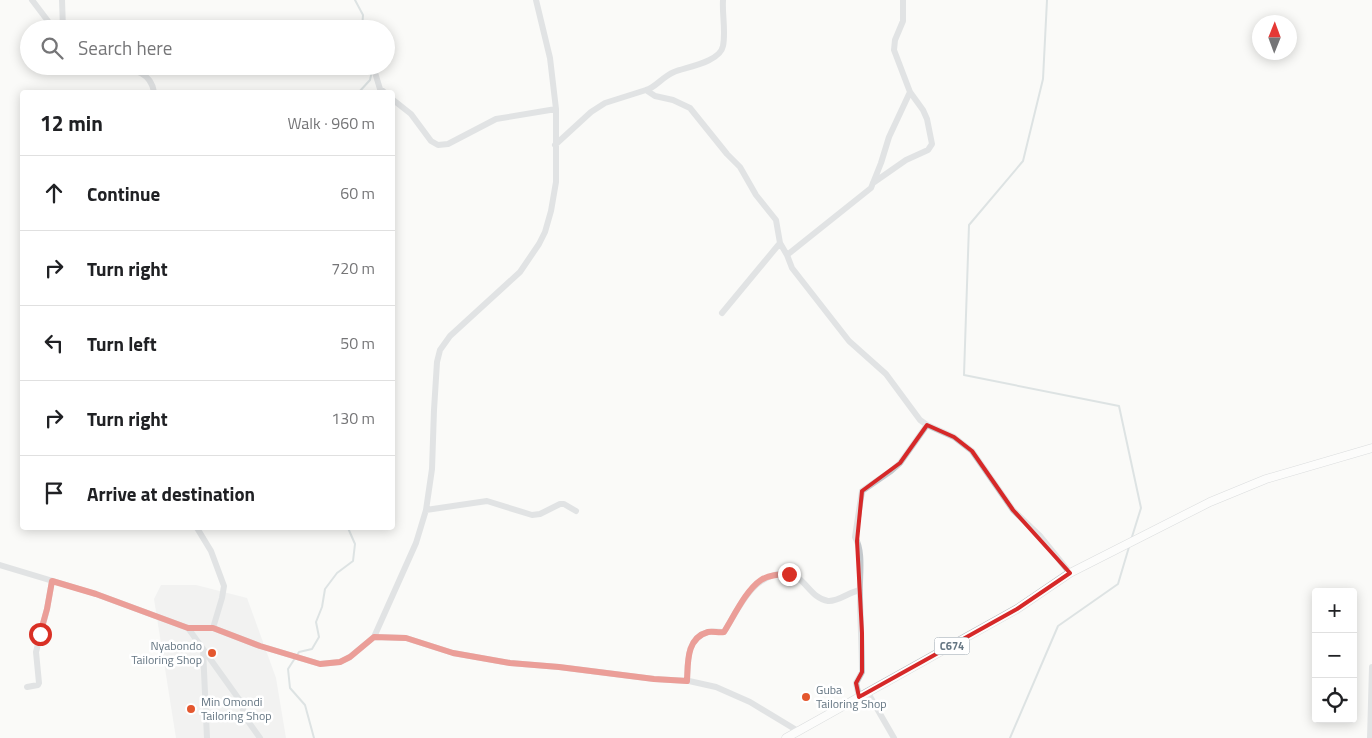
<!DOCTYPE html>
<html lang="en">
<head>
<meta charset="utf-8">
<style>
  :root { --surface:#fff; --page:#f6f6f6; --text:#202124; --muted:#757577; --line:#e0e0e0 }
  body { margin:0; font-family:"Titillium Web",sans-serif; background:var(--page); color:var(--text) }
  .controls { position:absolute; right:15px; bottom:15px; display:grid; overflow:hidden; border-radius:5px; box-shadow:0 2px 12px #0003 }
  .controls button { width:45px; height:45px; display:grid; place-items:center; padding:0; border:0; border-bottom:1px solid var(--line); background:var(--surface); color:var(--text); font:25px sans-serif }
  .compass { position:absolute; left:1252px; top:15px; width:45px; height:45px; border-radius:50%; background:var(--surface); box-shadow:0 2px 12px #0003; rotate:1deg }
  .stop { position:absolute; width:15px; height:15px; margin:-11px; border:4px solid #d93025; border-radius:50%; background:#fff }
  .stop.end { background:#d93025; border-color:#fff; box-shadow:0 1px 5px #0008 }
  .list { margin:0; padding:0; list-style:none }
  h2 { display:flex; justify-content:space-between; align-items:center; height:65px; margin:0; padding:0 20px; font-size:21px }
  h2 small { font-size:16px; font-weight:400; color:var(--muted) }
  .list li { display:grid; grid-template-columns:32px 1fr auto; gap:15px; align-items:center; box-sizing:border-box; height:75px; padding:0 20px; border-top:1px solid var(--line) }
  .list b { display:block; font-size:19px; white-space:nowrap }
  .list em { font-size:16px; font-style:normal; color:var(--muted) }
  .icon { flex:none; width:28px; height:28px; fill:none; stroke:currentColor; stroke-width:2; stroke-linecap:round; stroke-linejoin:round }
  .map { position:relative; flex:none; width:1372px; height:738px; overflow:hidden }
  .search { position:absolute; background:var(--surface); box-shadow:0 2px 12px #0003; left:20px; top:20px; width:375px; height:55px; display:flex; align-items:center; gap:12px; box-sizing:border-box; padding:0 18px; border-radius:28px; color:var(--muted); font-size:19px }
  .panel { position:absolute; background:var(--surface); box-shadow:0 2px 12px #0003; left:20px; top:90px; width:375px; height:440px; border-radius:5px }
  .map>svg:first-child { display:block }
  .built { fill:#e8e9e9 }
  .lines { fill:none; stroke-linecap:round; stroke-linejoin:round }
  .stream { stroke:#bbc7cb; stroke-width:2 }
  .major-casing { stroke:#b5babe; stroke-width:9 }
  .minor { stroke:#c3c8cc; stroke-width:6 }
  .major { stroke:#fff; stroke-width:8 }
  .route { stroke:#d93025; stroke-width:6 }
  .marked { fill:none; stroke:#d62828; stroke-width:4; stroke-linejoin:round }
  .poi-dot { fill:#e4572e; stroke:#fff; stroke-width:2 }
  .labels { text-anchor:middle; stroke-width:5; stroke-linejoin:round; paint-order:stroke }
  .shield { fill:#fff; stroke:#939fa8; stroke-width:1 }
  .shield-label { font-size:11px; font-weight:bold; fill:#657683 }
  .poi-label { font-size:12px; fill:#657683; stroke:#fff; text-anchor:start }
</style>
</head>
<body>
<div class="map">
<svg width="1372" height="738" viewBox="0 0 1372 738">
  <rect width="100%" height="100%" fill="#fafaf8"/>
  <!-- built -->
  <path class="built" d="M161,585H196L247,598L276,678L286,738H176L154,599Z"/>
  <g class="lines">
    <!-- stream -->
    <path class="stream" d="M355,0L363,15L362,29
      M1047,0L1043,79L1023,161L969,225L964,375L1119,406L1141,508L1131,540
      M359,92L370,80L372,71
      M314,738L305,705L290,688L288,669L299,652L312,649L319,637L316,622L322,607L325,589L337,573L353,561L355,544L348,528
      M1010,738L1058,626L1118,584L1129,547"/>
    <defs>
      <path id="major" d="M786,738L1017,609L1070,573L1210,502L1266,479L1372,448"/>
    </defs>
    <!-- major casing -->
    <use href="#major" class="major-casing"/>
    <!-- minor -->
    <path class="minor" d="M32,0L54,29
      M62,0L63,29
      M108,66C128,70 150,68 154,92
      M373,66L380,89L384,92
      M646,90C655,88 662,77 674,72C687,67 720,62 723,46C726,31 722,15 723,0
      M392,99L411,114L431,141L438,145L448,144L496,119L556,109
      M555,145L591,112L605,103L646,90L655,96L673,100L690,108L727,154L740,167L756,195L776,220L780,243L787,255L792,268L849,341L886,374L920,420L927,425L954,437L972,451L1013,510L1040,536L1070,573
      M873,183L906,160L928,150L932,144L927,119L923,110L910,92L894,50L895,40L903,21V0
      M787,255L871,188L881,163L889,137L910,92
      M722,313L780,243
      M426,510L487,501L532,515L540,514L560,504H564L576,511
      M197,528L211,551L224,586L222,598L213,628
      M0,565L96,594L188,628H213L260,646L320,664L340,662L350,657L374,637L406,638L453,653L510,663L559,667L654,679L689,681L716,687L750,702L798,731
      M188,628L241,702L245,717L260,738
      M374,637L416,543L426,510L432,469L434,410L437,362L440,350L450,336L520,272L539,244L545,232L551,211L556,182V109L550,58L536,0
      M203,649L207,738
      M687,681C688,663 686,638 708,632C713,631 719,632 724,632C738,610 751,577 780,574C786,573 793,574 798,578C808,585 814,599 828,601C838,602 849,592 860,590
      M27,687L38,685L39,683L36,652L47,609L52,581
      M868,693L894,738
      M859,697L856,683L862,672C862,646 860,620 860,594C859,577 864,553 855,537L862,491L891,471L900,463L927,425
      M1370,738L1372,667"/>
    <!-- major -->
    <use href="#major" class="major"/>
  </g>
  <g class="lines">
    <!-- route -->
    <path class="route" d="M40,634L47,609L52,581L96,594L188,628H213L260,646L320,664L340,662L350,657L374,637L406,638L453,653L510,663L559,667L654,679L687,681C688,663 686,638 708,632C713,631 719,633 724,632C734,616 746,590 761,580C769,575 779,574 789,574"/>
  </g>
  <!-- marked area -->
  <path d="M0 0H1372V738H0ZM927,425L954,437L972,451L1013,510L1070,573L1017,609L859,697L856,683L862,672V633L857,541L862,491L900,463Z" fill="#fafaf8" fill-opacity=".55" fill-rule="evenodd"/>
  <path class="marked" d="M927,425L954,437L972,451L1013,510L1070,573L1017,609L859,697L856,683L862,672V633L857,541L862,491L900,463Z"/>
  <!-- markers -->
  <g class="poi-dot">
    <circle cx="212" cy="653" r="5"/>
    <circle cx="806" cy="697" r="5"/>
    <circle cx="191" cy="709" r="5"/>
  </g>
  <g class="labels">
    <!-- shield labels -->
    <rect class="shield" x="934.5" y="637.5" width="35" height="17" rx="4"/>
    <g class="shield-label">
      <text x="952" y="650">C674</text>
    </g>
    <!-- poi labels -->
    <g class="poi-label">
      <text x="202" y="650" text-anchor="end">Nyabondo<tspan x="202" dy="14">Tailoring Shop</tspan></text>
      <text x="816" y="694">Guba<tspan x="816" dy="14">Tailoring Shop</tspan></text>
      <text x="201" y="706">Min Omondi<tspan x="201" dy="14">Tailoring Shop</tspan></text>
    </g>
  </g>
</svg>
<div class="controls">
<button>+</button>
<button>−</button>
<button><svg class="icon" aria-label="locate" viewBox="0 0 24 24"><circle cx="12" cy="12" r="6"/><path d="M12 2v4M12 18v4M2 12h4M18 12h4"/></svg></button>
</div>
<svg class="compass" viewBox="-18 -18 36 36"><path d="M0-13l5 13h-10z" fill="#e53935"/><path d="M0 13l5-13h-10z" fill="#757577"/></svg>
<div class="stop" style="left:40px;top:634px"></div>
<div class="stop end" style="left:789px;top:574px"></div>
<div class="search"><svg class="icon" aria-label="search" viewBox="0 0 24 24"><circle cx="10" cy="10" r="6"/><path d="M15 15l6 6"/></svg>Search here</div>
<section class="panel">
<h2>12 min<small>Walk · 960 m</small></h2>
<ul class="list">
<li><svg class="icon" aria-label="ahead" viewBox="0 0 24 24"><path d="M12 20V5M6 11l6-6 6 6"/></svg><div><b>Continue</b></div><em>60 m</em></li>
<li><svg class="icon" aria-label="right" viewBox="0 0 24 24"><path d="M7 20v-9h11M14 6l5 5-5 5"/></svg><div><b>Turn right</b></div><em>720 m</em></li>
<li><svg class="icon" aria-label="left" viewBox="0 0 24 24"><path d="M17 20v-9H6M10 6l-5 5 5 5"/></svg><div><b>Turn left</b></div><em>50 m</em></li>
<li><svg class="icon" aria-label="right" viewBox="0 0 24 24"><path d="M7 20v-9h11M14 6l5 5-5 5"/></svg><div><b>Turn right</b></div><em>130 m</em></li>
<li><svg class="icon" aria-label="arrive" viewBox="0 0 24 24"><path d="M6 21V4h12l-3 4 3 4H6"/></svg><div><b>Arrive at destination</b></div></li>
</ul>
</section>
</div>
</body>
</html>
